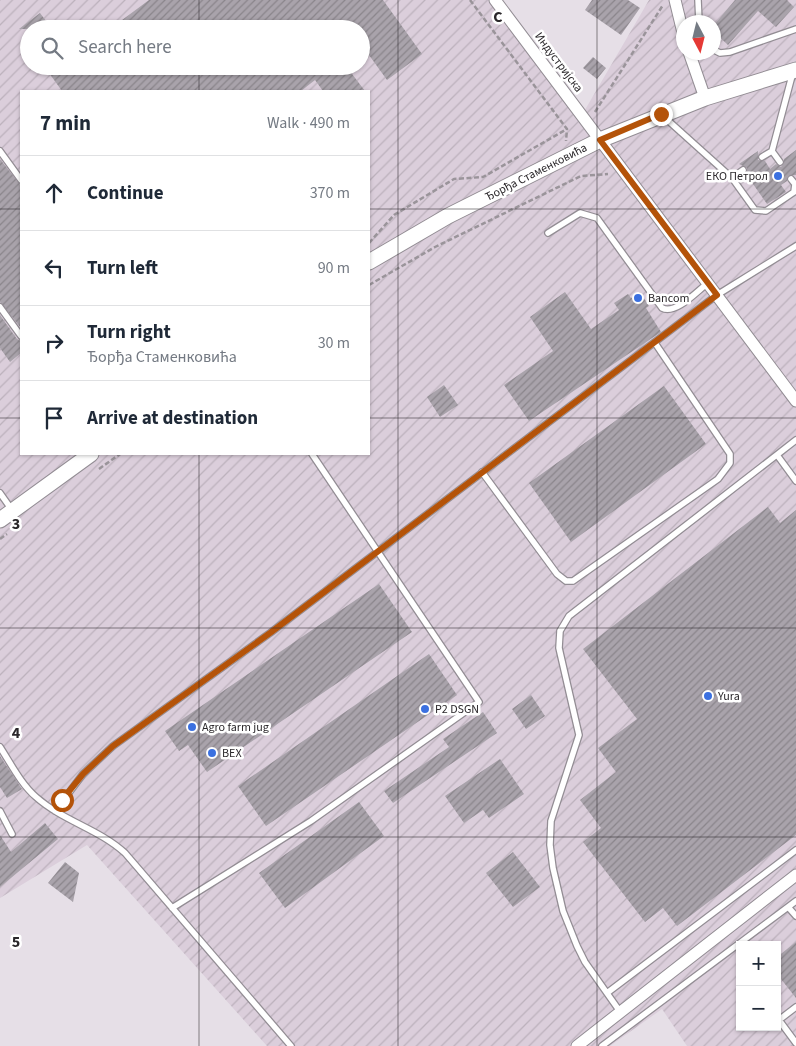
<!DOCTYPE html>
<html lang="en">
<head>
<meta charset="utf-8">
<style>
  :root { --surface:#fff; --page:#f6f6f7; --text:#1f2937; --muted:#747a83; --line:#e0e1e3 }
  body { margin:0; font-family:"Source Sans 3",sans-serif; background:var(--page); color:var(--text) }
  .controls { position:absolute; right:15px; bottom:15px; display:grid; overflow:hidden; border-radius:0px; box-shadow:0 1px 4px #0004 }
  .controls button { width:45px; height:45px; display:grid; place-items:center; padding:0; border:0; border-bottom:1px solid var(--line); background:var(--surface); color:var(--text); font:25px sans-serif }
  .compass { position:absolute; left:676px; top:15px; width:45px; height:45px; border-radius:50%; background:var(--surface); box-shadow:0 1px 4px #0004; rotate:173deg }
  .stop { position:absolute; width:15px; height:15px; margin:-11px; border:4px solid #b45309; border-radius:50%; background:#fff }
  .stop.end { background:#b45309; border-color:#fff; box-shadow:0 1px 5px #0008 }
  .list { margin:0; padding:0; list-style:none }
  h2 { display:flex; justify-content:space-between; align-items:center; height:65px; margin:0; padding:0 20px; font-size:21px }
  h2 small { font-size:16px; font-weight:400; color:var(--muted) }
  .list li { display:grid; grid-template-columns:32px 1fr auto; gap:15px; align-items:center; box-sizing:border-box; height:75px; padding:0 20px; border-top:1px solid var(--line) }
  .list b { display:block; font-size:19px; white-space:nowrap }
  .list p { margin:0; font-size:16px; white-space:nowrap; color:var(--muted) }
  .list em { font-size:16px; font-style:normal; color:var(--muted) }
  .icon { flex:none; width:28px; height:28px; fill:none; stroke:currentColor; stroke-width:2; stroke-linecap:round; stroke-linejoin:round }
  .map { position:relative; flex:none; width:796px; height:1046px; overflow:hidden }
  .search { position:absolute; background:var(--surface); box-shadow:0 1px 4px #0004; left:20px; top:20px; width:350px; height:55px; display:flex; align-items:center; gap:12px; box-sizing:border-box; padding:0 18px; border-radius:28px; color:var(--muted); font-size:19px }
  .panel { position:absolute; background:var(--surface); box-shadow:0 1px 4px #0004; left:20px; top:90px; width:350px; height:365px; border-radius:0px }
  .map>svg:first-child { display:block }
  .industrial { fill:url(#industrial-furrows); fill-rule:evenodd }
  .building { fill:url(#building-hatch) }
  .lines { fill:none; stroke-linecap:round; stroke-linejoin:round }
  .service-casing { stroke:#938d94; stroke-width:8 }
  .minor-casing { stroke:#938d94; stroke-width:13 }
  .tertiary-casing { stroke:#938d94; stroke-width:17 }
  .path { stroke:#9a949a; stroke-width:2.5; stroke-dasharray:5 2.5; stroke-linecap:butt }
  .service { stroke:#fff; stroke-width:5.5 }
  .minor { stroke:#fff; stroke-width:11 }
  .tertiary { stroke:#fff; stroke-width:15 }
  .route { stroke:#b45309; stroke-width:6 }
  .grid { fill:none; stroke:#2b282b; stroke-width:1; stroke-opacity:0.55 }
  .poi-dot { fill:#3b70e0; stroke:#fff; stroke-width:2 }
  .labels { text-anchor:middle; stroke-width:5; stroke-linejoin:round; paint-order:stroke }
  .street-label { font-size:12px; fill:#2b282b; stroke:#fff }
  .poi-label { font-size:12px; fill:#2b282b; stroke:#fff; text-anchor:start }
  .grid-label { font-size:16px; text-anchor:middle; font-weight:bold; fill:#2b282b; stroke:#fff; stroke-width:5; stroke-linejoin:round; paint-order:stroke }
</style>
</head>
<body>
<div class="map">
<svg width="796" height="1046" viewBox="0 0 796 1046">
  <defs>
    <pattern id="industrial-furrows" width="10" height="10" patternUnits="userSpaceOnUse" patternTransform="scale(1.25)"><rect width="10" height="10" fill="#dbcedb"/><path d="M-1 1l2-2M0 10L10 0M9 11l2-2" fill="none" stroke="#bcb1bc"/></pattern>
    <pattern id="building-hatch" width="6" height="6" patternUnits="userSpaceOnUse" patternTransform="scale(1.25)"><rect width="6" height="6" fill="#a9a3ab"/><path d="M-1 1l2-2M0 6l6-6M5 7l2-2" fill="none" stroke="#8a858b"/></pattern>
  </defs>
  <rect width="100%" height="100%" fill="#e6dfe7"/>
  <!-- industrial -->
  <path class="industrial" d="M0,0H495L582,115L649,0H796V1046H687L662,1009L610,1046H267L87,845L0,898ZM684,22H714V52H684ZM29,29H361V66H29ZM21,91H369V454H21ZM740,945H777V1027H740Z"/>
  <!-- building -->
  <path class="building" d="M149,0H383L422,54L387,80L361,44V29H110Z
    M592,0H628L640,8L621,35L585,10Z
    M735,0H787L794,7L776,27L758,11L728,45L714,32V25Z
    M40,13L52,29H19Z
    M593,57L606,68L597,79L583,68Z
    M44,66H346L365,91H323L315,80L301,91H62Z
    M796,150V175L788,176L787,181L781,185L786,192L767,204L746,174L747,168L739,164L758,151V160L765,161L770,169L776,164L781,167L784,163V159Z
    M0,159L21,186V328L0,302Z
    M565,292L591,329L619,310L614,303L628,294L631,298L640,292L649,306L646,308L661,332L529,421L504,385L553,351L530,317Z
    M0,315L17,339L21,341V353L10,362L0,348Z
    M444,385L458,405L440,417L427,397Z
    M664,386L706,444L571,542L529,483Z
    M768,507L780,523L796,510V835L677,926L663,908L645,922L583,842L601,828L580,800L616,772L598,748L637,719L583,649Z
    M379,584L412,632L207,772L188,745L179,751L165,731Z
    M429,654L457,695L266,826L238,786Z
    M531,695L545,716L526,729L512,709Z
    M483,712L497,733L393,803L384,791L449,747L443,739Z
    M0,756L22,789L7,798L0,787Z
    M500,759L524,794L489,818L483,810L464,823L445,796Z
    M359,802L384,836L285,908L259,873Z
    M45,823L58,839L0,887V835L11,852Z
    M513,852L540,887L513,907L486,873Z
    M65,862L79,873L73,902L48,883Z
    M796,942V998L777,974V957Z"/>
  <g class="lines">
    <defs>
      <path id="service" d="M698,0L699,22
        M714,50L720,53L730,52L796,29
        M663,116L732,178L755,210L766,211L794,192L795,184L791,179
        M0,151L21,180
        M762,157L772,151
        M780,162L772,151L793,72
        M732,178L743,170
        M548,233L580,213L597,218L662,308C676,315 697,291 708,283
        M0,307L21,336
        M777,455L796,481
        M482,472L557,574L566,581H573L718,479L730,463V454L655,343
        M0,493L12,510
        M0,747C11,764 21,784 36,797C63,821 99,829 125,853L291,1046
        M0,811L12,834
        M55,811L83,774L113,746L270,633L717,295L796,246
        M788,907L796,916
        M172,908L311,821L479,702L312,454
        M607,993L796,850
        M796,1007L779,1020L796,1043
        M621,1013L585,962L577,946L563,911L553,868L550,845L551,821L579,735L559,648L560,631L569,616L796,440
        M602,1046L796,901"/>
      <path id="minor" d="M495,0L796,401
        M675,0L684,37
        M689,52L705,98
        M577,1046L796,875"/>
      <path id="tertiary" d="M369,262L448,216L600,140L705,98L796,70
        M0,520L91,454"/>
    </defs>
    <!-- service casing -->
    <use href="#service" class="service-casing"/>
    <!-- minor casing -->
    <use href="#minor" class="minor-casing"/>
    <!-- tertiary casing -->
    <use href="#tertiary" class="tertiary-casing"/>
    <!-- path -->
    <path class="path" d="M470,0L567,129L566,141
      M595,112L663,5
      M369,243L394,215L454,179L483,177L567,129
      M369,285L435,247L581,176L608,174
      M99,469L120,454
      M0,539L7,534"/>
    <!-- service -->
    <use href="#service" class="service"/>
    <!-- minor -->
    <use href="#minor" class="minor"/>
    <!-- tertiary -->
    <use href="#tertiary" class="tertiary"/>
  </g>
  <g class="lines">
    <!-- route -->
    <path class="route" d="M62,800L83,774L113,746L270,633L717,295L600,140L661,114"/>
  </g>
  <!-- grid -->
  <path class="grid" d="M199,0V29M398,0V1046M597,0V1046M199,66V91M0,209H21M369,209H796M0,418H21M369,418H796M199,454V1046M0,628H796M0,837H796"/>
  <!-- markers -->
  <g class="poi-dot">
    <circle cx="778" cy="176" r="5"/>
    <circle cx="638" cy="298" r="5"/>
    <circle cx="708" cy="696" r="5"/>
    <circle cx="425" cy="709" r="5"/>
    <circle cx="192" cy="727" r="5"/>
    <circle cx="212" cy="753" r="5"/>
  </g>
  <g class="labels">
    <!-- street labels -->
    <g class="street-label">
      <text transform="translate(559 62) rotate(53)" y="4">Индустријска</text>
      <text transform="translate(536 172) rotate(-27)" y="4">Ђорђа Стаменковића</text>
    </g>
    <!-- poi labels -->
    <g class="poi-label">
      <text x="768" y="180" text-anchor="end">ЕКО Петрол</text>
      <text x="648" y="302">Bancom</text>
      <text x="718" y="700">Yura</text>
      <text x="435" y="713">P2 DSGN</text>
      <text x="202" y="731">Agro farm jug</text>
      <text x="222" y="757">BEX</text>
    </g>
  </g>
  <g class="grid-label">
    <text x="498" y="22">C</text>
    <text x="16" y="529">3</text>
    <text x="16" y="738">4</text>
    <text x="16" y="947">5</text>
  </g>
</svg>
<div class="controls">
<button>+</button>
<button>−</button>
</div>
<svg class="compass" viewBox="-18 -18 36 36"><path d="M0-13l5 13h-10z" fill="#e53935"/><path d="M0 13l5-13h-10z" fill="#747a83"/></svg>
<div class="stop" style="left:62px;top:800px"></div>
<div class="stop end" style="left:661px;top:114px"></div>
<div class="search"><svg class="icon" aria-label="search" viewBox="0 0 24 24"><circle cx="10" cy="10" r="6"/><path d="M15 15l6 6"/></svg>Search here</div>
<section class="panel">
<h2>7 min<small>Walk · 490 m</small></h2>
<ul class="list">
<li><svg class="icon" aria-label="ahead" viewBox="0 0 24 24"><path d="M12 20V5M6 11l6-6 6 6"/></svg><div><b>Continue</b></div><em>370 m</em></li>
<li><svg class="icon" aria-label="left" viewBox="0 0 24 24"><path d="M17 20v-9H6M10 6l-5 5 5 5"/></svg><div><b>Turn left</b></div><em>90 m</em></li>
<li><svg class="icon" aria-label="right" viewBox="0 0 24 24"><path d="M7 20v-9h11M14 6l5 5-5 5"/></svg><div><b>Turn right</b><p>Ђорђа Стаменковића</p></div><em>30 m</em></li>
<li><svg class="icon" aria-label="arrive" viewBox="0 0 24 24"><path d="M6 21V4h12l-3 4 3 4H6"/></svg><div><b>Arrive at destination</b></div></li>
</ul>
</section>
</div>
</body>
</html>
